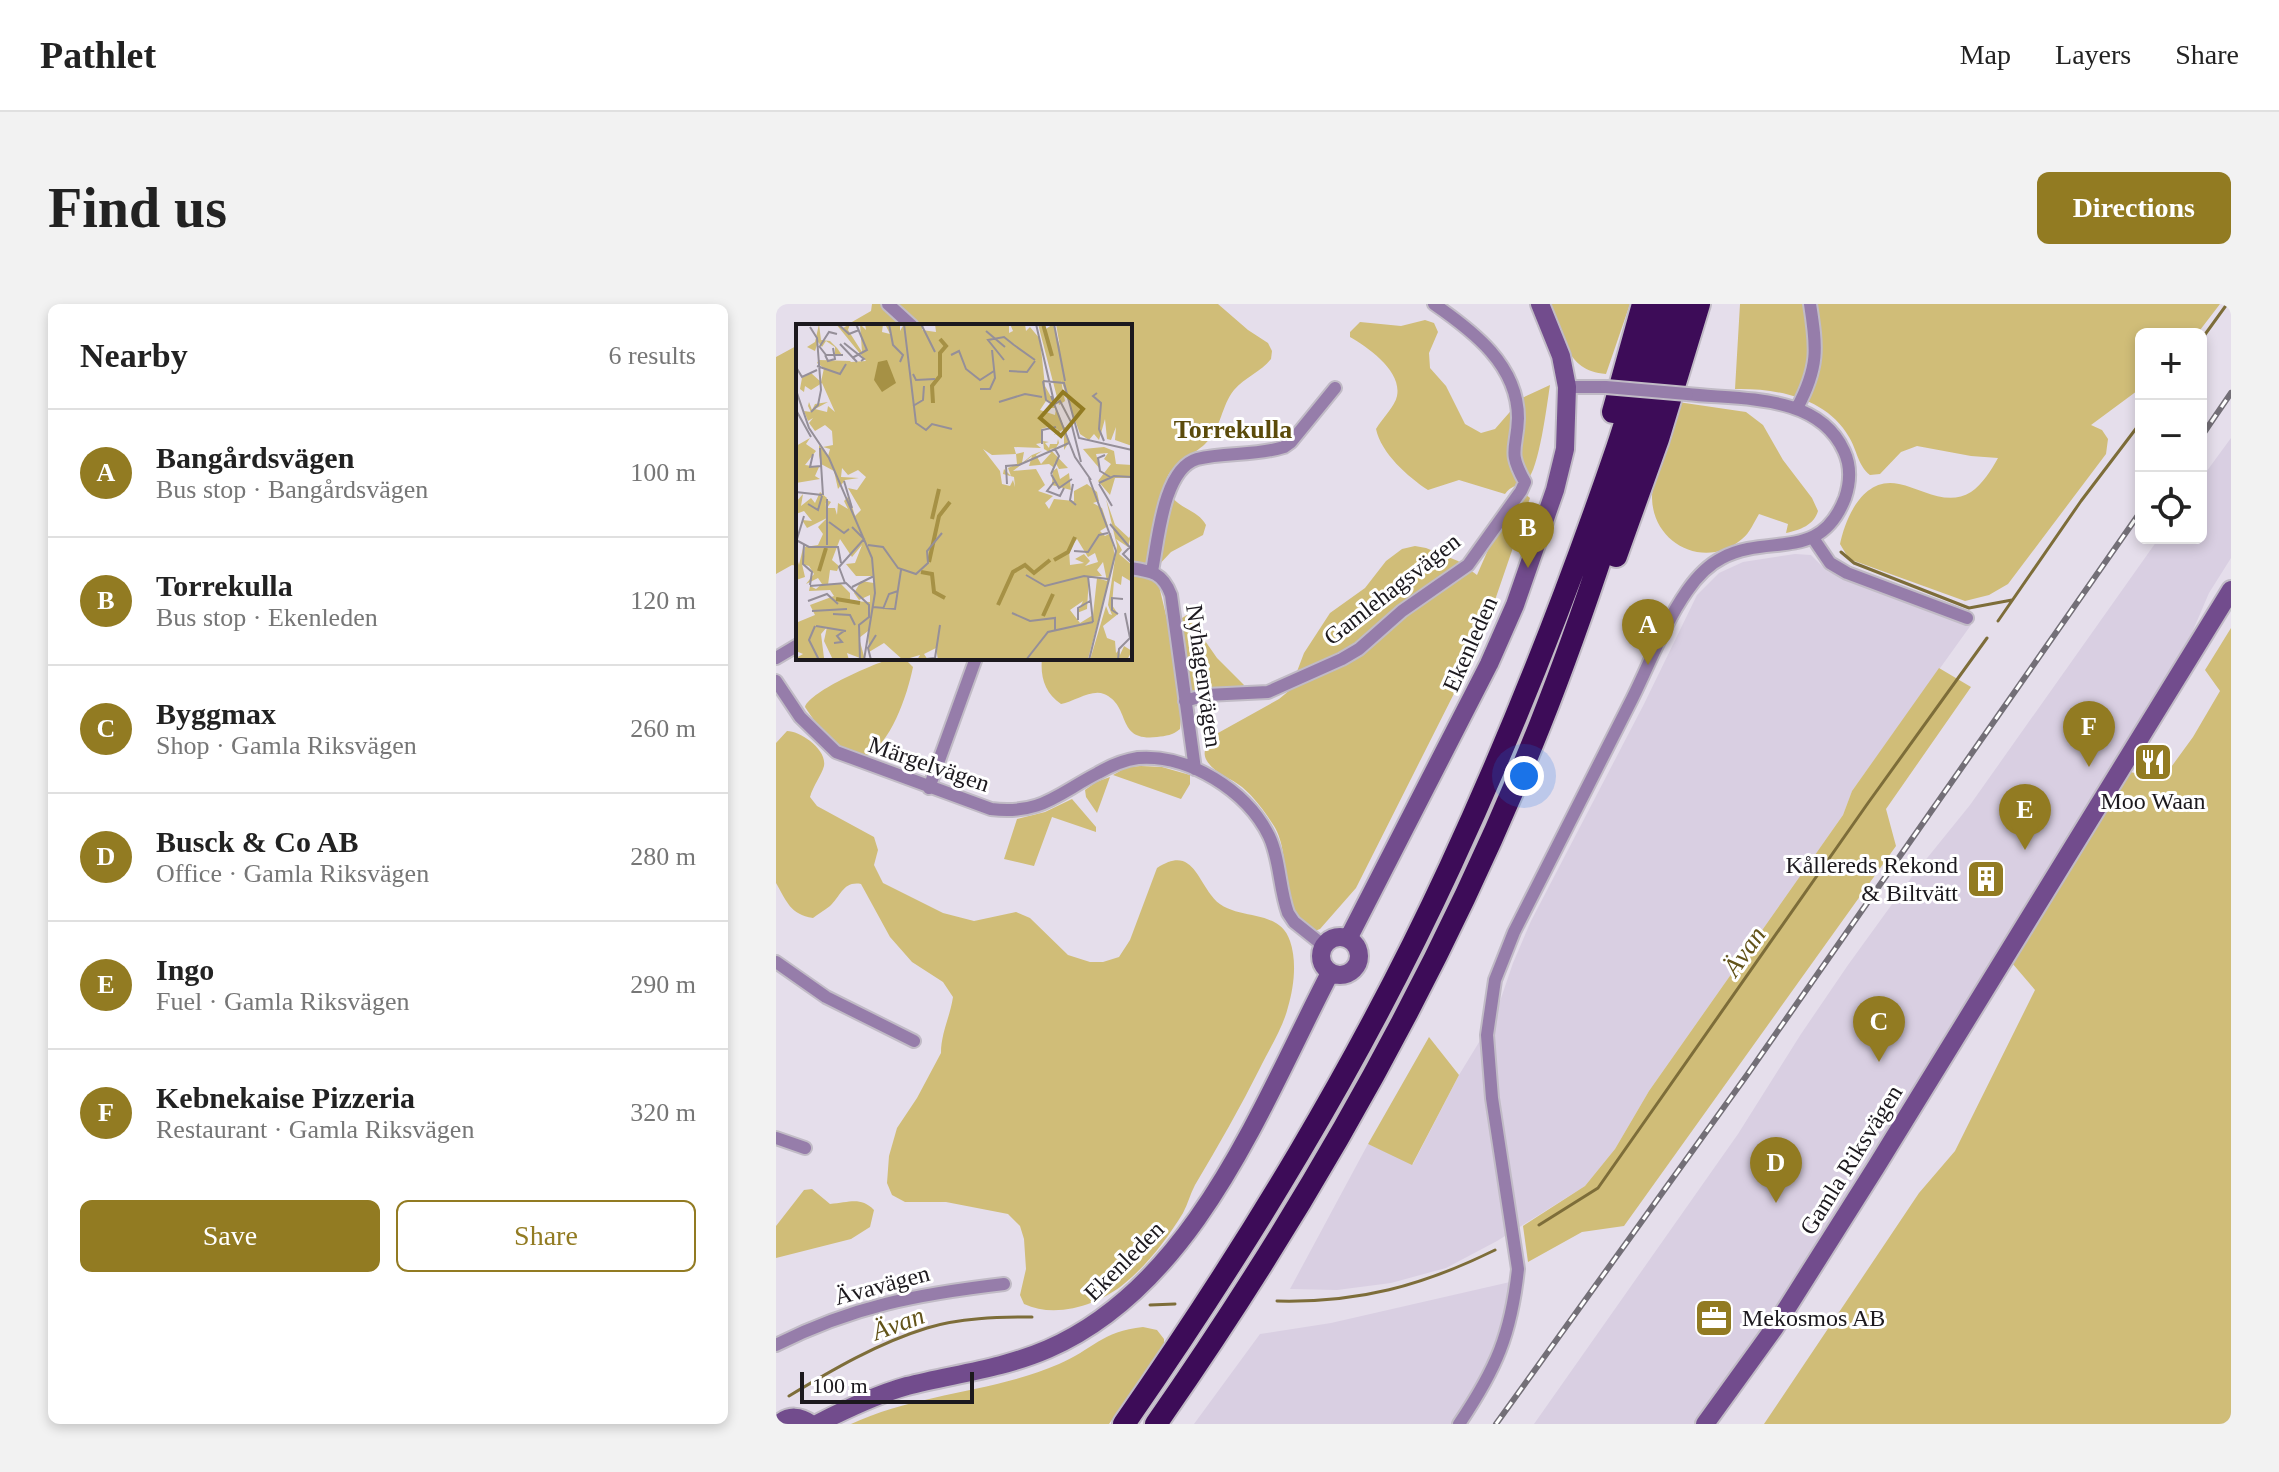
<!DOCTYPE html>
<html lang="en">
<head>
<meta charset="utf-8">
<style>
  :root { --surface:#fff; --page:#f2f2f2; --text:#222; --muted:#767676; --line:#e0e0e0; --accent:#927b22 }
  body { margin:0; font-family:"Times New Roman",serif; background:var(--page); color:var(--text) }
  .controls { position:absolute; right:24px; top:24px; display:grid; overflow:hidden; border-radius:12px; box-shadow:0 4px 12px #0003 }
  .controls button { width:72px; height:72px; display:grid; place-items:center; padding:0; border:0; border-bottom:2px solid var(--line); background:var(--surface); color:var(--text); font:40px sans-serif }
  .scale { position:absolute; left:24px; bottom:20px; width:174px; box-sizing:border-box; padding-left:8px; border:4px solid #1c191e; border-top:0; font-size:22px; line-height:28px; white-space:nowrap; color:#1c191e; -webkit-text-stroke:6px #fff; paint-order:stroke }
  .you { position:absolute; left:748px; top:472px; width:28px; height:28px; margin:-20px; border:6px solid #fff; border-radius:50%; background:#1a73e8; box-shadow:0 0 0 12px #1a73e833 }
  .badge { display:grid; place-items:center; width:52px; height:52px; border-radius:50%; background:var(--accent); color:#fff; font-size:26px; font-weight:700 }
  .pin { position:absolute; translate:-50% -66px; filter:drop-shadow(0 2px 4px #0008) }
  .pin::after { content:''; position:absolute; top:42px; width:28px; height:24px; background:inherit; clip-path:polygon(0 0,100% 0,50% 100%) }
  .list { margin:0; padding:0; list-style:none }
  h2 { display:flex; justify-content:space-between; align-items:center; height:104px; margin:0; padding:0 32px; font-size:34px }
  h2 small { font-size:26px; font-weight:400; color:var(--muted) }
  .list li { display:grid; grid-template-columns:52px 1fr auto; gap:24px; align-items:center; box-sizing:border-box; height:128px; padding:0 32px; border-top:2px solid var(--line) }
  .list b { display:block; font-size:30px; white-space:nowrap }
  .list p { margin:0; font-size:26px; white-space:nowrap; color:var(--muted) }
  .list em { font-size:26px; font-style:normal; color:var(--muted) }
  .actions { display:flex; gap:16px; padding:24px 32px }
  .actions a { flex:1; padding:18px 0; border:2px solid var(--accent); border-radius:12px; text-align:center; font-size:28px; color:var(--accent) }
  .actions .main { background:var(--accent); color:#fff }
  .icon { flex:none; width:44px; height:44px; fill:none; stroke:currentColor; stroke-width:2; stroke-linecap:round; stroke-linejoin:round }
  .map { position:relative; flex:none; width:1455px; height:1120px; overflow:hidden; border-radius:12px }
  header { display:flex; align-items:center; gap:48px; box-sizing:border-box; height:112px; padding:0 40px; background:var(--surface); border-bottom:2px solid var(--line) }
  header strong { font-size:38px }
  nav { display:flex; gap:44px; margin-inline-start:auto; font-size:28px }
  .intro { display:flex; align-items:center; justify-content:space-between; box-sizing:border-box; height:192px; padding:0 48px }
  h1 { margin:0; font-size:56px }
  .button { padding:20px 36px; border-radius:12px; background:var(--accent); color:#fff; font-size:28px; font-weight:700 }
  main { display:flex; gap:48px; padding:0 48px }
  aside { flex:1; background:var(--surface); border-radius:12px; box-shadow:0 4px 12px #0003 }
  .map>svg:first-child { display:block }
  .built { fill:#d9cfe2 }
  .green { fill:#d0bd78 }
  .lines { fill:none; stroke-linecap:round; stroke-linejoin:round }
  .stream { stroke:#7d6d39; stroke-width:3 }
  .street-casing { stroke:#c1bbc6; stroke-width:16 }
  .secondary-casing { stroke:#c1bbc6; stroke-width:22 }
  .highway-casing { stroke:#c1bbc6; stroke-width:26 }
  .street { stroke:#967daa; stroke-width:12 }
  .secondary { stroke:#724c8d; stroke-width:18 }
  .highway { stroke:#3d0c58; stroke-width:22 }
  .rail-casing { stroke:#736f77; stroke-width:6 }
  .rail { stroke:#fff; stroke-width:3; stroke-dasharray:9; stroke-linecap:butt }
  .street-bridge-casing { stroke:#c1bbc6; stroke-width:16; stroke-linecap:butt }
  .street-bridge { stroke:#967daa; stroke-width:12 }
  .labels { text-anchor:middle; stroke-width:6; stroke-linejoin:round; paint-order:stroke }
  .street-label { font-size:24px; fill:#1c191e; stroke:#fff }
  .poi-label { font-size:24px; fill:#1c191e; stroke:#fff }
  .neighbourhood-label { font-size:26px; font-weight:bold; fill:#5b4b0b; stroke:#fff }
  .water-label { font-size:26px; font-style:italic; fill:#625319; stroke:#fff }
  .inset-river { fill:none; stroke:#a69145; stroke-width:4 }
  .inset-road { fill:none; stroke:#958f99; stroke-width:2 }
  .view { fill:#927b22; fill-opacity:0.15; stroke:#927b22; stroke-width:4 }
  .inset-edge { fill:none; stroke:#1c191e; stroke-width:4 }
</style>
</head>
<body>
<header>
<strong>Pathlet</strong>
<nav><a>Map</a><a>Layers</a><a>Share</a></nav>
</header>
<div class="intro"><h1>Find us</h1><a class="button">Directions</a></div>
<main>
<aside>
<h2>Nearby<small>6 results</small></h2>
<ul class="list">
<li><span class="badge">A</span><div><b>Bangårdsvägen</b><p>Bus stop · Bangårdsvägen</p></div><em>100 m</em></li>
<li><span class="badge">B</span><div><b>Torrekulla</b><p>Bus stop · Ekenleden</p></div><em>120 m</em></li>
<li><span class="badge">C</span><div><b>Byggmax</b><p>Shop · Gamla Riksvägen</p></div><em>260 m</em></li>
<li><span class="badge">D</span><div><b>Busck &amp; Co AB</b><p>Office · Gamla Riksvägen</p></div><em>280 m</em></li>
<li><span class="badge">E</span><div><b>Ingo</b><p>Fuel · Gamla Riksvägen</p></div><em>290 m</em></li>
<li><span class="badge">F</span><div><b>Kebnekaise Pizzeria</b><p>Restaurant · Gamla Riksvägen</p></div><em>320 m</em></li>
</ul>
<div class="actions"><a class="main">Save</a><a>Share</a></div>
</aside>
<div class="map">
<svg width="1455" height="1120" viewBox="0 0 1455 1120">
  <rect width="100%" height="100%" fill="#e5deeb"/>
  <!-- built -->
  <path class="built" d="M1455,134V254L1433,289L1406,352L1000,1009L920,1120H758L962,830L1025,730L1072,661L1135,574L1194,501L1383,234H1425V175Z
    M1019,250L1035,251L1051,267L1079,280L1195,321L1076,487L1067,511L873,787L839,845L809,882L721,937L670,964L615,979L561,986L514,985L592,840L637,860L683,771L719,712L737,659L755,617L868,400L921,291L943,269L967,258Z
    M734,978L724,1033L711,1064L675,1120H418L484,1030L555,1019Z"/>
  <!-- green -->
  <path class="green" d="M96,0H442L472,26L492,39L496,47L495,55C485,68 469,73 458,86C445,102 446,123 429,140C418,151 385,164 391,184C397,204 422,205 430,221L427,231L395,248L379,265L394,328L405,414L404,425C397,431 390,432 381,433C339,438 356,402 328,390C315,385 298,398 285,400C269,389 264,373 266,354H354V22H69L95,7Z
    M773,0H854L830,70C788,67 789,30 773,0Z
    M964,0H1444L1421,30H1365V84L1315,121L1326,126L1332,135L1330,150L1232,280L1213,291L1189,297L1073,255L1064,240C1070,212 1088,172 1123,180C1147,185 1171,203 1195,188C1206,181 1216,165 1222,154L1195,152L1141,142L1125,148L1104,170L1094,171C1082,162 1081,146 1073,133C1051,94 1001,84 959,85Z
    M649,16L658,19L662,28L653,49L654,64L670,82L689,120L705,129L719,125L746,94L774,81C771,100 763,166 751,176C743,182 735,181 729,190L683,176L652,186C632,173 605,149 600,125C606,115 619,102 621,92C626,67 593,44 574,33V28L584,18L625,22Z
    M22,41V262L16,261L0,270V53Z
    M902,98L970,108L987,121L1007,156L1036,194L1042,207C1038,221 1024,226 1010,229L1012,220L983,210C978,218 974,229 966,235C930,266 877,241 876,194C876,175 896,120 902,98Z
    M749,190L754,194L706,334L580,584L544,625L539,627C498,607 518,554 498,522C489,508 479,494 466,483C455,474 439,470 431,457C426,449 430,443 433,434L503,395L514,386L528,349L554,309L589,284L610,257L626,245L639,242L650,244L682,257L701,271L715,239Z
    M411,311L441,354L468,381L465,385L418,389L414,386L406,314Z
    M1455,324V1120H988L1143,889L1179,847L1259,686L1236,659L1355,468L1385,477L1417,433L1444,387L1429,366Z
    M118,354H128L137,363C131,392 115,441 87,454C59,444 45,427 29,403C34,387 101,358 118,354Z
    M1163,364L1195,383L1110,505L1120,542L848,922L806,928L752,958L747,922L809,882L839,845L873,787L1067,511L1076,487Z
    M11,427C24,427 51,445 48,462C46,470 37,482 34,493L41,502L98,533L102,546L98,561L107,579L167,609L198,617L240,608L254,614L292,651L314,658H327L343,653L354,636L381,564C413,543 419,569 435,591C455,620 502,601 514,637C521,657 518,683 512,703C507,724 493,745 484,764C464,804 442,842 419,881C414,890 412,900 407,909C391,935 372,960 349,979C323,1001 280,1015 248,1000L244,991L250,965L248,935L244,922L232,910L170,898H129L116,891L111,879L113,852L121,824L141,794L165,749C165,729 174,713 177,693L167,678L136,658L114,633L85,580C67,577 65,592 54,602C49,606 42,610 37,614C14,610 11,598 0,579V439Z
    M365,462L386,463L414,471V480L405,495L337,471L351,463Z
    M334,473L321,509L310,493L309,486L320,478Z
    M296,495L320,523V528L276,513L258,562L228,555L241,515L269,508Z
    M653,733L683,771L636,861L592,840Z
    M36,885L54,900C73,899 84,892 98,906L94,923L75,935L0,954V922L28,886Z
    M367,1023L381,1026L388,1035V1043L333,1120H75C141,1089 216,1089 283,1060C316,1046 326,1027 367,1023Z"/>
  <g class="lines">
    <!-- stream -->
    <path class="stream" d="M1425,36L1451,0
      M1065,248L1078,259L1193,304L1236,296
      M1222,317L1305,197L1365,118
      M763,921L822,884L1092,499L1211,334
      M501,997C582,999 646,982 719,946
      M374,1001L399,1000
      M13,1092C56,1066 102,1039 151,1024C183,1014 222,1013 256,1013"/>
    <defs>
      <path id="street" d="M112,0L136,22
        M791,83H830
        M1021,104C1043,63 1041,44 1034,0
        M1037,234L1054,259L1071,269L1191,314
        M354,264C376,267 387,269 395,291L419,465
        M376,267C382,237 387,165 421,155C449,148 480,152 508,143L515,138L559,84
        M0,354L22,341
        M0,377L24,413L60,448L215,505C265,511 281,490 322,469C334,462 348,456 362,454C413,450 471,487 493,532C504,555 503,584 512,609L518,618L548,642
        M409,397L430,391L492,388L566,355L583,345L626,307L692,261L745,187L749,178C731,146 741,146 742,114C742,61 697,27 658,0
        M153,484L200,354
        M0,658L50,693L138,737
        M0,834L29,844
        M0,1041C77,1002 143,990 228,980
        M683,1120C720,1065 735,1031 742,965L716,794L711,731L719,676L738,628C777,550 817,473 856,395C874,359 888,320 911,287C920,274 932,261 946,254C994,229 1044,259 1069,194C1074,179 1075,162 1068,147C1042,89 964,96 911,90"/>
      <path id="secondary" d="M545 652a19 19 0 1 1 38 0a19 19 0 1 1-38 0Z
        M572,635L713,360L739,301L779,186L789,145L791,83L785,52L764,0
        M3,1120C13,1111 24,1112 35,1120
        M41,1120C70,1105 99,1091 131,1082C178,1070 226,1065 272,1045C419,981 485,802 554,669
        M929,1120L999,1023L1100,863L1455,286"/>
      <path id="highway" d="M837,108L867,0
        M840,252L882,135L923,0
        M348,1120C471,943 583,760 674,563C737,427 792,287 841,144C857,97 870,48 884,0
        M380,1120C532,902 665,668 764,421C819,283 861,141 905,0"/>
    </defs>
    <!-- street casing -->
    <use href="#street" class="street-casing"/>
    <!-- secondary casing -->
    <use href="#secondary" class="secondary-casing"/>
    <!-- highway casing -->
    <use href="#highway" class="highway-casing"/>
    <!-- street -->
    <use href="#street" class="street"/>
    <!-- secondary -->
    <use href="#secondary" class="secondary"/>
    <!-- highway -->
    <use href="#highway" class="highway"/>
    <defs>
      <path id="rail" d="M1425,133L1455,89
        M720,1120L971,771L1365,207"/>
    </defs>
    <!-- rail casing -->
    <use href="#rail" class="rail-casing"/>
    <!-- rail -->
    <use href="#rail" class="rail"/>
    <defs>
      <path id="street-bridge" d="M830,83L911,90"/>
    </defs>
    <!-- street-bridge casing -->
    <use href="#street-bridge" class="street-bridge-casing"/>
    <!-- street-bridge -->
    <use href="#street-bridge" class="street-bridge"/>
  </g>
  <!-- icons -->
  <defs>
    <symbol id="restaurant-square" viewBox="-11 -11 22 22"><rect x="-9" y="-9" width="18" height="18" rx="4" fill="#927b22" stroke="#fff"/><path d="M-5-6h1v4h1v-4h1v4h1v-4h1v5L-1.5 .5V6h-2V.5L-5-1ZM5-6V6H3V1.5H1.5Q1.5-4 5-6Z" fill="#fff"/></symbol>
    <symbol id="building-square" viewBox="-11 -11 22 22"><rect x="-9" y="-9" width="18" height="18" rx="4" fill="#927b22" stroke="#fff"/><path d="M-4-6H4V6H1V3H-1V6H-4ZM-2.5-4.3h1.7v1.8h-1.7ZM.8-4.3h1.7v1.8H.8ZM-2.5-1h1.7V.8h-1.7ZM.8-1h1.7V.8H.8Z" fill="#fff"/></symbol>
    <symbol id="office-square" viewBox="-11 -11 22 22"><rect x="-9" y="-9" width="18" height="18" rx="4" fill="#927b22" stroke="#fff"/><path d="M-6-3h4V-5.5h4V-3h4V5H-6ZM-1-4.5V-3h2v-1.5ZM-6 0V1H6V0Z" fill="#fff"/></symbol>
  </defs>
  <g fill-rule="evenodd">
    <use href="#restaurant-square" x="1355" y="436" width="44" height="44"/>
    <use href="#building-square" x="1188" y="553" width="44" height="44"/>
    <use href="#office-square" x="916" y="992" width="44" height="44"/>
  </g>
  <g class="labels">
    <!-- street labels -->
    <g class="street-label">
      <text transform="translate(616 285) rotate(-38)" y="8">Gamlehagsvägen</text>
      <text transform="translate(694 340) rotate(-66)" y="8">Ekenleden</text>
      <text transform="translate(428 372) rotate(82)" y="8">Nyhagenvägen</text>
      <text transform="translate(153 460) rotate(19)" y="8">Märgelvägen</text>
      <text transform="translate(1075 856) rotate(-58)" y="8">Gamla Riksvägen</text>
      <text transform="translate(348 957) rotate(-45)" y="8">Ekenleden</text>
      <text transform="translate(106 981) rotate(-15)" y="8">Ävavägen</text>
    </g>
    <!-- poi labels -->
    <g class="poi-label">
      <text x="1377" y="505">Moo Waan</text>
      <text x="1182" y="569" text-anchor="end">Kållereds Rekond<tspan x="1182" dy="28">&amp; Biltvätt</tspan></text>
      <text x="966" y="1022" text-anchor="start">Mekosmos AB</text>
    </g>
    <!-- neighbourhood labels -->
    <g class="neighbourhood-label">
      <text x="457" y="134">Torrekulla</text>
    </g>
    <!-- water labels -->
    <g class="water-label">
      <text transform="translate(968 647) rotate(-55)" y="9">Ävan</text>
      <text transform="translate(122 1019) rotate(-20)" y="9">Ävan</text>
    </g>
  </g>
  <!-- overview -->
  <g transform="translate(20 20)">
    <rect width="336" height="336" fill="#e5deeb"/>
    <path d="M40,0L47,4L54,0L52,6L66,28L64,0L70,6L69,0H87L86,8L94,10L89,0H104V7L108,0H128L126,6L140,8L139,0H213V9L217,7L214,0H229L230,7L234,3L244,15L249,62L259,80L250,77L244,86L259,91L260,84H254L258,81L261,86L268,103H269L273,118L268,126V105L258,111L262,106L256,102L245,105V119L240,120L245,124L218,123L220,130L228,128L226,139L236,131L246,127L240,131L245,140L255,129L248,125L247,117L253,118L249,119L253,124L254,120H261L262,115L263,119L260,124L254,125L272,144L263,145L259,138L257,147L261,144L264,155L273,149L275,166L256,161L257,143L253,140L233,142L236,132L217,147L240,145L249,161L242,167L257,172L249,179L253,185L258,175L278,177V167L291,160L301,168L303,177L297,179L306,184L312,202L304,207L309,212L315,209L319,234L292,335L142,336L140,324L128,330L132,336H121L124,331L107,336L88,319L73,328L72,307L63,314L69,336L51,329L53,336H37L28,317L31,303L25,310L28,334H0L7,330L0,327L2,298L19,291L14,281L38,272L34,266L13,267L14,262L20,265L26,260L22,254L10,260L18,250L13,242L6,240L9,253L0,256V231L3,241L7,224L8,232L9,223L22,221L27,210L22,203L31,194L11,204L6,196L16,197L8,187L0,190V178L7,170L5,182L15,174L19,179L24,168L31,174L29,183L31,176L35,178L31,184H39L41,191L42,179L52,185L48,177L53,172L59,192L65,186L52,164L61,166L70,153L62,146L52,151L46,144L45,153L63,154L49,156L42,165L38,147L25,140L23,131V121L32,132L34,125L27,123L37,121L36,107L29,101L19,107L13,99L17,94L12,97L8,87L15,88L12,82L13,78L16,86L19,80L32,78L19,85L31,88L32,82L39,88L26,59L15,66L9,62L8,68L4,65L6,54L15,49L25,58L28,44L21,39L23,36L54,37L41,24L46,31L39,32V23L30,17L26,23L22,18L19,27L11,23L19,18L23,0L25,16L34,17L55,38L70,37ZM187,125L196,131L220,130L221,140L212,144L215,152L208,145L207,150L218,153L219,163L217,156L214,162L206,160L204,147ZM44,215L56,233L66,221L59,239L50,240L60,252H78V259L65,257L58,269L63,276L74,271V278L54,277V269L44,259L32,261L34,246L41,247L43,242L36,236ZM281,215L292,233L299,229L302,238L289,242L294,237L288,230L279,235L288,239L274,241L273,226ZM307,238L311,257L301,254L297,291L284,299L274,286L287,277L281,289L291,285L293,253L306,252L301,246ZM242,0L250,5L257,0L264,23L260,0H336V122L319,116L320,103L315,116L311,115L309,95L303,116L298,110L293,116L284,110L265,56L269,77L263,81ZM14,114L10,120L20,127L9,141L23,143L19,152L24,155L0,159V122ZM308,123L318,127L320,140L336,141V154H319L314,171L302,157L315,140L308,135L312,129L300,130L304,145L287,125ZM310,175L319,201L333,214L336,208L332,223L320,215L326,226L323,230L336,241V258L326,252L325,261L318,257L316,281L322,290L307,302L311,314L319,317L320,329L323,326L324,331L328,322L336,327L331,336H294L310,282L313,290L316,291L312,281L321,222Z" fill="#d0bd78" fill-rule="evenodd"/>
    <path d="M91,36L100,59L86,68L78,56L82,38Z" fill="#a69145"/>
    <path class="inset-river" d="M247,0L256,32M137,79L136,62L144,52V29L150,22L144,15M136,195L143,165M258,236L272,228L279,213M133,238L143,192L154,178M23,247L30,224M125,248L136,250L138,268L149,274M40,275L64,279M202,281L217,248L229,241L238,249L254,236M247,292L257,270"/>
    <path class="inset-road" d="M42,0L53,10L63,6M93,0L97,21L107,31L104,38M108,0L120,99L130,106L136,100L156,105M125,0L139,28M240,0L258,78M258,0L269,57M14,3L21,14L25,66L22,81L15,88M190,7L209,23M48,19L68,35L65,37M44,20L61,38M218,21L239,36M23,22L30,31H47M24,22L33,8L41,10M29,31L32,37L39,35L37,24M155,31L163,27L170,45L184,56L198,47M56,34L71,26L60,0M208,36L192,16L208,13L218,21M21,42L44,50L50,40M0,43L6,53L21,46M213,47L231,48L239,37M117,50L120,56L139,55M247,57L268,59L283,114L336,126M247,57L250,76L259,82M184,65H194L199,54L196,26M0,66L13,104L33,134L76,234L79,269L68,336M301,69L297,72L305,79L303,105L308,117M255,72L279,133L295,156M203,78L229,70L246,73M259,80L264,77L275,98L285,138M117,82L127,76L128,62M0,86L15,113M246,120V106L260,103M24,124L27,171M17,130L14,143L25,142M309,131L302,134L304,147L314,153M255,150L263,164L276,155M255,150L263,132L259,125M48,157L56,184M258,158L251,167L264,172L268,164M303,159L318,152L336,153M211,160L210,142L223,141L273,119M277,160L274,176L280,181M303,160L316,182M0,168L26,171M12,180L22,186L26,172M33,198L48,209L53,205M314,200L336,226M1,215L8,192M0,216L13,223H42L45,239M8,220L7,240L16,248L14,261M31,221V175M72,221L87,223L102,244L120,250L132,239L131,227L146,209M336,221L327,230L336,239M278,227L292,228L303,211L312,209M230,251L249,262L288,252L312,255M292,252L297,298M49,259L43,243L68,215L56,203M14,262L50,259L73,281V293L63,301L64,336M56,263L78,252M12,277L31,270L42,280M77,283L99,285L105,246M87,285L93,270L102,267M16,287L51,285M216,289L234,297L259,294V306M37,290L54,291L59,301M322,290L316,286V274L327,275M282,296V284L294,277M19,302L13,316L23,336M20,302L50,307M38,319L46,318L41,312L48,307M75,336L72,324L80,311M121,336L139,334L144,301M230,336L252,308L297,298M293,336L320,227L293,154M322,336L323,325L334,314L329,289"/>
    <path class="view" d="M267,68L287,85L265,112L244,94Z"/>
    <rect width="336" height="336" class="inset-edge"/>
  </g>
</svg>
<div class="controls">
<button>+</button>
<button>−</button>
<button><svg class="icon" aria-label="locate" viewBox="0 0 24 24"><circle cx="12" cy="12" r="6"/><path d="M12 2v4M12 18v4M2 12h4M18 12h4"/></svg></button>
</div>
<div class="scale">100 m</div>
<div class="you"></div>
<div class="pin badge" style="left:872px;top:361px">A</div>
<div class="pin badge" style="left:752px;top:264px">B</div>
<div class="pin badge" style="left:1103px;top:758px">C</div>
<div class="pin badge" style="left:1000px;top:899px">D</div>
<div class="pin badge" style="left:1249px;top:546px">E</div>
<div class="pin badge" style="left:1313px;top:463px">F</div>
</div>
</main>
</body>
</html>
